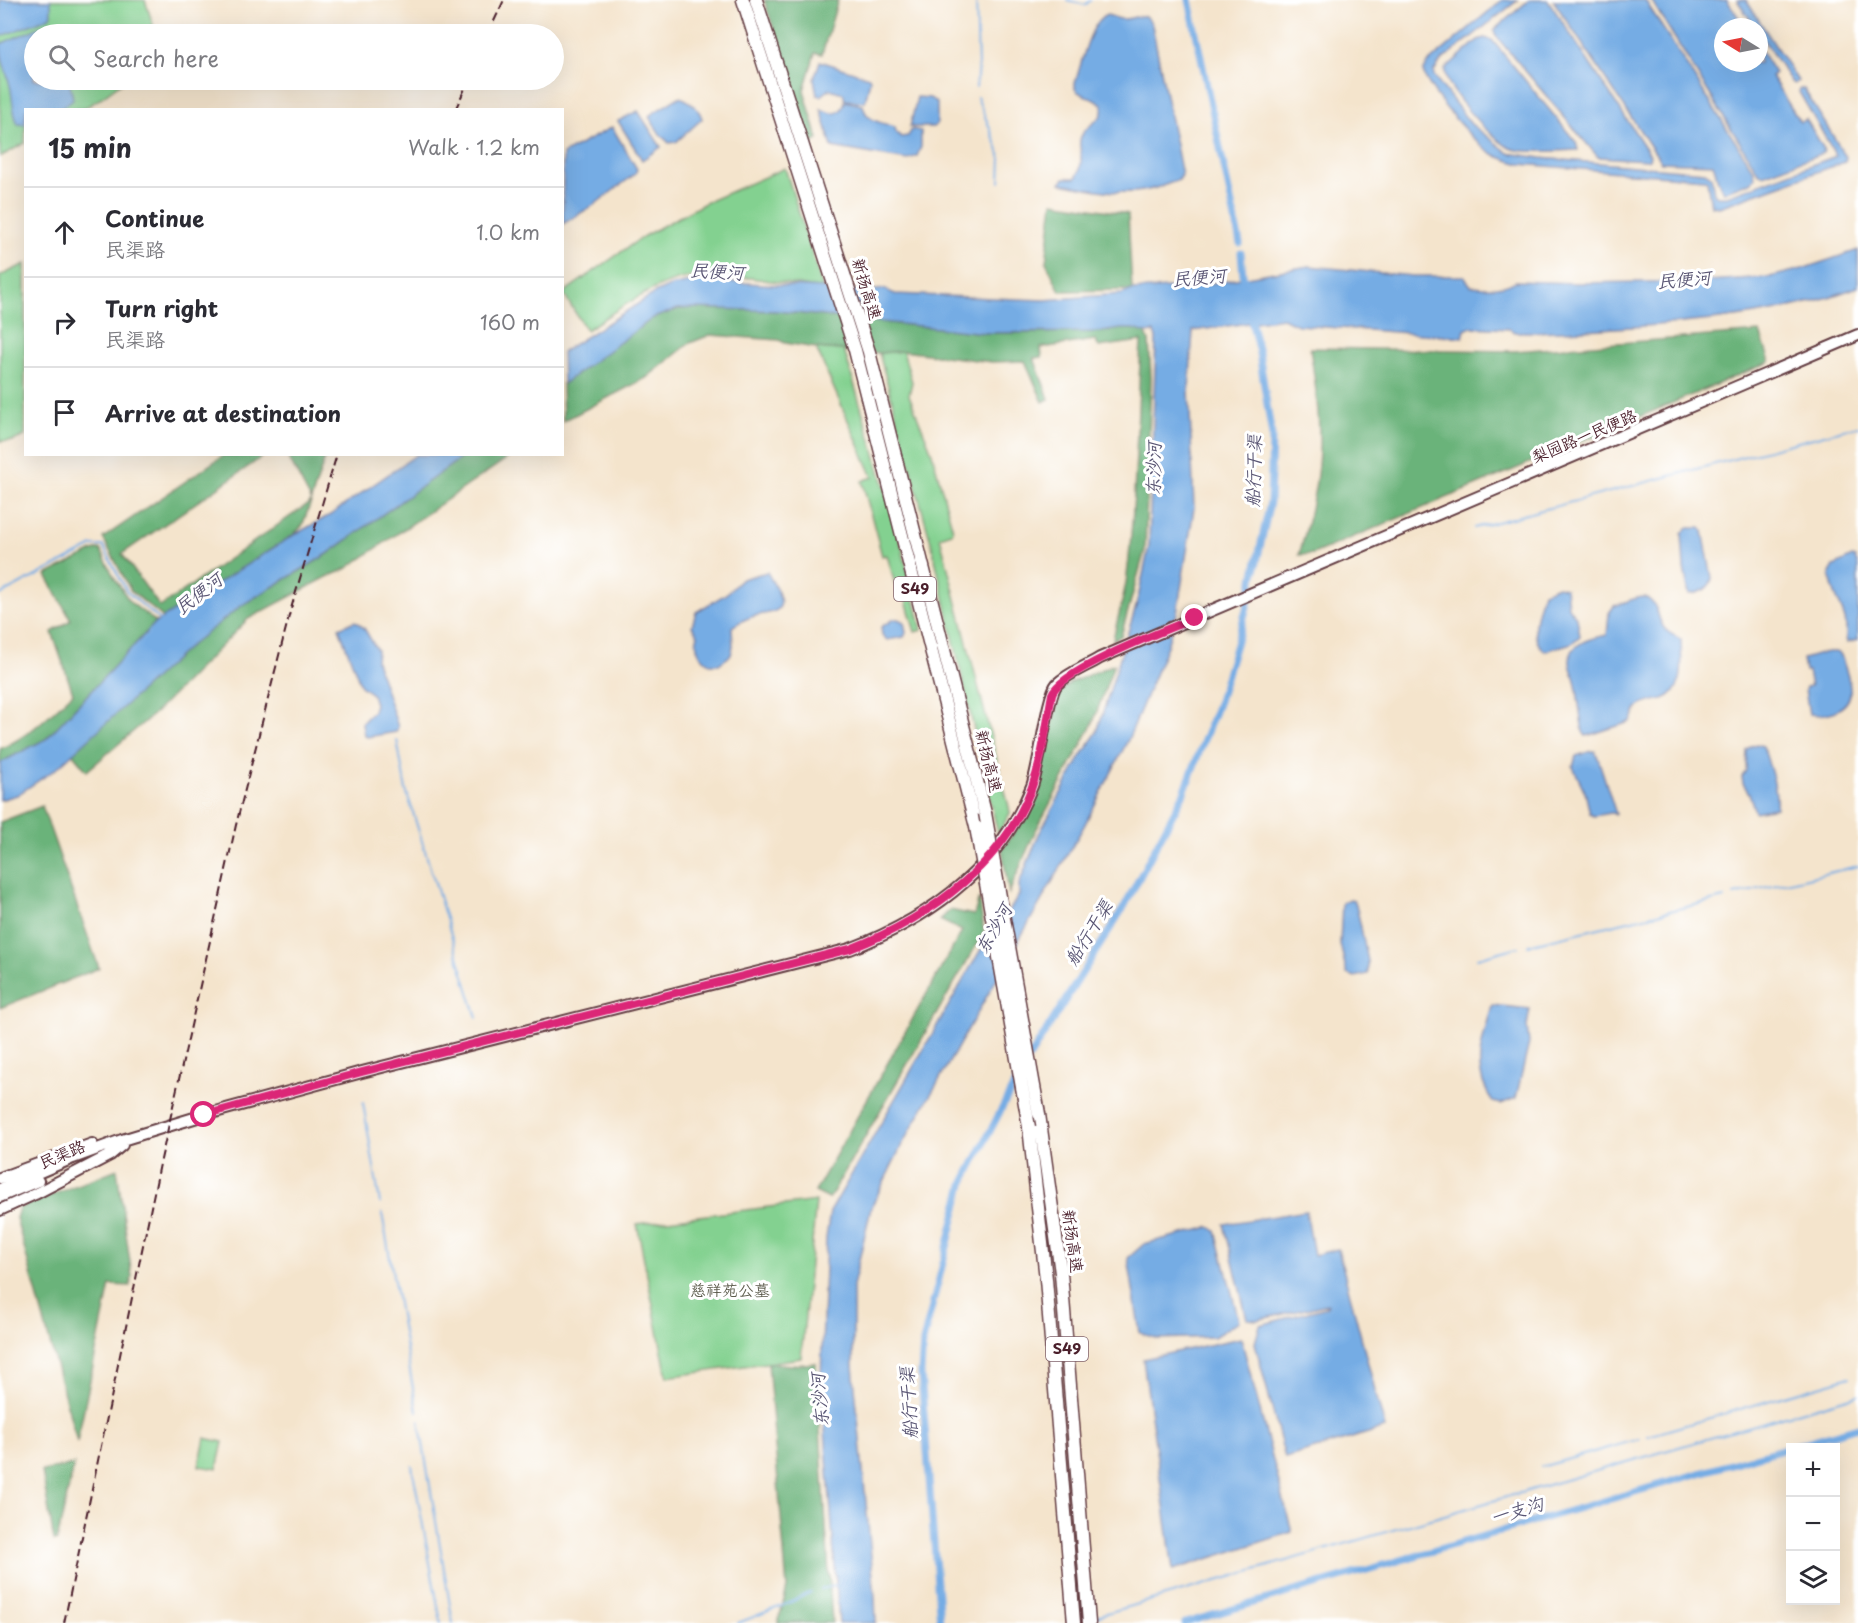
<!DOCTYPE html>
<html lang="en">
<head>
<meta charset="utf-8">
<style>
  :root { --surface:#fff; --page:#f2f2f3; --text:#2b2b33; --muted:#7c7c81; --line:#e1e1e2 }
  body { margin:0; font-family:"Playpen Sans","LXGW WenKai TC",sans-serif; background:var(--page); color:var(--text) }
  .controls { position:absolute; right:18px; bottom:18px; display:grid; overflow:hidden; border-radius:0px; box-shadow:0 6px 24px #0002 }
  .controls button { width:54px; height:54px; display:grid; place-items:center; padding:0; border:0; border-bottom:2px solid var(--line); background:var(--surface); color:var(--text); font:30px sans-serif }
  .compass { position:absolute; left:1714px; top:18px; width:54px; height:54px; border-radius:50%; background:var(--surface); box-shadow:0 6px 24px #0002; rotate:280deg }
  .stop { position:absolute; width:18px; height:18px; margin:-14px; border:4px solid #db2777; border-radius:50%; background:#fff }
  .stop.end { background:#db2777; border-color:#fff; box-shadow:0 2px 6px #0008 }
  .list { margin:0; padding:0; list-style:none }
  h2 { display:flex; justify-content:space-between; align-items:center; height:78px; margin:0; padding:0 24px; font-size:26px }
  h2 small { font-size:20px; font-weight:400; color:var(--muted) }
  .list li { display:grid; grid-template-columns:39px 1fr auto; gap:18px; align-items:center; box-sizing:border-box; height:90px; padding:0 24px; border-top:2px solid var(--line) }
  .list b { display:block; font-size:22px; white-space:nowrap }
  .list p { margin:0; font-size:20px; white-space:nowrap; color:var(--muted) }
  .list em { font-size:20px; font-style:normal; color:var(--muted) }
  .icon { flex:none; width:33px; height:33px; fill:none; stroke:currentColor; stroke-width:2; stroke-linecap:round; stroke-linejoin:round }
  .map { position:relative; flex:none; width:1858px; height:1623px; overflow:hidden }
  .search { position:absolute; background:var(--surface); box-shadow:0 6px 24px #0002; left:24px; top:24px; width:540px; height:66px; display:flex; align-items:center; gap:15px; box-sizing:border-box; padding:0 21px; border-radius:33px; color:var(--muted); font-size:22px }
  .panel { position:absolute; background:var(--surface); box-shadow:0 6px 24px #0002; left:24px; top:108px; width:540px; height:348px; border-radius:0px }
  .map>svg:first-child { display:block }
  .green { fill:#83d190; stroke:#66785e; stroke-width:1.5 }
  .forest { fill:#6ab37a; stroke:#5a6952; stroke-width:1.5 }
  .water { fill:#75ace4; stroke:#606688; stroke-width:1.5 }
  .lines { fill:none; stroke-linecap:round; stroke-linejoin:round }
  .stream { stroke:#75ace4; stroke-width:2 }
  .canal { stroke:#75ace4; stroke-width:7 }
  .major-casing { stroke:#643d43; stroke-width:14 }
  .highway-casing { stroke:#643d43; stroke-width:15 }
  .major { stroke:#fff; stroke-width:10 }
  .highway { stroke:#fff; stroke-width:12 }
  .rail { stroke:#4a1f2b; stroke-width:2; stroke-dasharray:9 4.5; stroke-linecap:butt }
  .highway-bridge-casing { stroke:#643d43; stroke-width:15; stroke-linecap:butt }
  .highway-bridge { stroke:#fff; stroke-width:12 }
  .route { stroke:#db2777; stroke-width:8 }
  .labels { text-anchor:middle; stroke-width:6; stroke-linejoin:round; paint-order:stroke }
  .shield { fill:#fff; stroke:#80626b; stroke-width:1.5 }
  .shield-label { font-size:15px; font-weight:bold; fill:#4a1f2b }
  .street-label { font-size:16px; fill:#4a1f2b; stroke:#fff }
  .park-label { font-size:16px; fill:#5e5d4e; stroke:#fff }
  .water-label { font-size:18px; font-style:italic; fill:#5b5775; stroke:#fff }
</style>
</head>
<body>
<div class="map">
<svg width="1858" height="1623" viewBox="0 0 1858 1623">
  <rect width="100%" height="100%" fill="#fff"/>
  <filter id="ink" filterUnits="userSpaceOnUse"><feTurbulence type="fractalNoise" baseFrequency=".0167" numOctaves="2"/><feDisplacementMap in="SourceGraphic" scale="12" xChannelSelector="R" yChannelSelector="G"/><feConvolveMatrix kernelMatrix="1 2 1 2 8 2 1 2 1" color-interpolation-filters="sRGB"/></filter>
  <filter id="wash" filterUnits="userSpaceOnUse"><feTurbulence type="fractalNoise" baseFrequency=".008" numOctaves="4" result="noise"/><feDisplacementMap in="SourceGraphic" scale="24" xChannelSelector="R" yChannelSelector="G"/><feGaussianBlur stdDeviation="1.35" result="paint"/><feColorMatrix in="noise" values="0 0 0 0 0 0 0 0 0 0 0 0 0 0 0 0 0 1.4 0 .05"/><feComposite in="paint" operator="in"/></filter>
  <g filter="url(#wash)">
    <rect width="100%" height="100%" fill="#f4e4cc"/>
    <!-- green -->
    <path class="green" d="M0,0H145L156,34H34V80H125L98,100L83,109L26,110L25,143L0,157Z
      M785,168L823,289C780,283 710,267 671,282C640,293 613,313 586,330L563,293L644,236L705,203Z
      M25,264V436L13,441H0V276Z
      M816,348L844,350L897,528L922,630L915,632L904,593L898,595L887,555L882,556L862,481L873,477Z
      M903,351L912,382L909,395L932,453L953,530L952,533L940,537L1009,807L1010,813L998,834L932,546L879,353Z
      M816,1201L801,1358L667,1377L637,1224Z
      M205,1438L223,1442L217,1469L199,1466Z"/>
    <!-- forest -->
    <path class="forest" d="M764,0H838L822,54L815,53L804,90L818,139L812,144Z
      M1053,202L1128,214L1132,290L1060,291L1046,262Z
      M694,308L777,311L985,333L1101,332L1121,329H1134L1146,333L1149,341L1151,378L1145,550L1121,636L1113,640C1117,619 1124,598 1127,576C1136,498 1137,419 1141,341L1099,347L1095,340L1041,348L1042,357L1034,358L1049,399L1043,402L1025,361L992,362L903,351L879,353L816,348L785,343L779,340L710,335L690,343L646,378L563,421L562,384L653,318L678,309Z
      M1760,332L1770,362L1313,554L1299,555C1309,521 1318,485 1319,450C1320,416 1315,381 1310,348L1515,351Z
      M224,455H265L122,554L160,607L311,502L302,526L292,536L164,618L131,591L103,538Z
      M287,455H326L311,500Z
      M465,455H512L346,569L327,577L248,619L156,712L87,771L72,753L190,646L242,605L326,555Z
      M100,549L114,577L130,602L156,622L46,739L0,763V749C31,735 48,716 73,693L52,632L71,620L46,575L93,551Z
      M1114,664L1093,723L1034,834L1009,893L1002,849L1015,831L1041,776L1059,693L1070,683Z
      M42,806L99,968L0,1008V822Z
      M979,898L984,932L829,1199L815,1192L962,931L940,920L950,910L974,915Z
      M117,1169L132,1277L130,1286L110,1285L77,1442L16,1218L19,1208Z
      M768,1363L791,1365L816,1363L832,1623H778L787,1588Z
      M74,1464L57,1541H54L42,1471Z"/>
    <!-- water -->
    <path class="water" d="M0,0H51V15L48,18L0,37Z
      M1502,0H1518L1441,61L1434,71V76L1471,124L1509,153L1541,158L1705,172L1711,176L1714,193L1717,196H1727L1836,156L1799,92L1800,89H1804L1846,157L1845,162L1719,207L1711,206L1707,181L1704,179L1520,164C1511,161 1501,159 1493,154C1473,142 1431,94 1423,72L1428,63Z
      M1529,0H1548L1650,155L1649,159L1646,160L1598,157L1495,35L1494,30Z
      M1553,0H1645L1754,171L1755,178L1752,181L1724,192C1717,186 1717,173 1713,164L1661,162Z
      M1651,0H1727L1745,27H1723V63H1759V48L1775,73L1771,76L1800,122L1806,119L1824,149L1823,153L1763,175L1758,172Z
      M1737,0H1746L1798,81L1795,84L1792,83L1759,33V27H1755Z
      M1107,15C1112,16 1118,19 1122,19C1136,20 1144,8 1152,25L1182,175L1179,180C1170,183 1161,187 1152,189C1123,197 1090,189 1061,183L1064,178H1076C1088,158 1074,145 1083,133C1090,122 1106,120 1102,104L1078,92L1075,89V83C1081,66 1090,20 1107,15Z
      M50,25L53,26L57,34H34V80H69L73,99L60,109L26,110L25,125L18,124C12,113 13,98 10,86C7,72 0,59 0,44L42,26Z
      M1484,38L1492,40L1576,142L1578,150C1562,150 1528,154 1513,149C1494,143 1443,88 1445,69L1478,40Z
      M820,61L869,77L870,80L865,102L845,100L843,93L830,89L821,96L817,95L814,79Z
      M679,97C688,99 700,109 702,119L676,142L669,143L660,134L649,117L650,115Z
      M917,97L930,98L937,103V124L933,127H910Z
      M845,101L863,105C866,122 880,122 895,127L896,132L901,137L908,136L912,129L921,131V147L917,156L907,160L832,147L821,109C833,115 841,116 845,101Z
      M638,111L661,147L642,160L618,121Z
      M612,127L637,169L635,174L594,205L563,224V154Z
      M1858,250V287C1793,312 1725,320 1656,325C1608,329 1561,332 1514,332L1510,329L1471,327L1465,330L1463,337L1298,325L1283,318L1193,331L1189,389L1194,508L1177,613L1167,646L1128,740L1084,826L902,1145L871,1208L853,1286V1366L875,1597L876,1623H839L821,1376L826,1238L830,1212L981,949L988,946L1019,895V884L1039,834L1079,760L1097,732L1137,603L1149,546L1156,338L1154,332L1146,333L1134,329H1121L1101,332L985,333L777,311L694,308L678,309L653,318L563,384L562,352L655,293L670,286L701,280L869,291L884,289L895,294L1044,300L1122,294L1132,290L1190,287L1309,266L1413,276H1464L1471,286C1486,287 1502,290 1515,281L1576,283L1706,281L1770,277L1802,269Z
      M416,455H465L326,555L242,605L190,646L56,769L17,795L0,800V763L46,739L156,622L292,536L330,515Z
      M1687,528H1701L1703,531L1712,578C1710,589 1699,593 1689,594L1684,568L1682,534Z
      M1852,557L1855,558L1858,565V640L1847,643C1845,635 1847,627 1845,619C1840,602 1831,591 1830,573L1834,566Z
      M767,572C771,580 778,589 780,598C784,613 769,613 758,615C750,617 739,622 732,627L733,646L731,655L719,664H710C700,657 693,648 698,635L692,626L696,612L726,594L742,579Z
      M1558,586L1566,588L1568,607L1577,618L1580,636L1572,643L1545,651C1526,637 1538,610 1543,592Z
      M1645,597C1661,606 1656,619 1665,629C1670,635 1676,635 1681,640C1681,661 1687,690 1663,699C1655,701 1646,702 1640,706C1634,710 1635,717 1630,722L1586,736L1583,732C1580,716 1579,701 1576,685C1575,678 1571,670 1570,663C1568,643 1591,638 1607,635L1609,613L1614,606C1625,603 1634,597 1645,597Z
      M894,619H898L904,622L906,633L904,637L887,640L882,635L881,627Z
      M355,621L364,628L377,650L376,661L398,727L396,732L367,737L364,735L362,723L373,711L375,704L372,694L361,686L339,628Z
      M1827,652H1837L1841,655C1844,665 1849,676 1850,687C1853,709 1827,717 1809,714L1805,690L1806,687L1811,686L1808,672H1805L1803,659Z
      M1756,744L1763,746C1769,765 1778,788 1776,808L1755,812L1749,793L1743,784L1742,777L1746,770L1747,750L1751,746Z
      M1591,751H1595L1597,755L1616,814L1610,813L1594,816L1590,814L1585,792L1573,767L1576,756Z
      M1350,899L1354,900L1356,904L1368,961V974L1354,977L1347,974L1340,944L1342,903Z
      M1492,1005L1530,1009L1527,1026L1529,1043L1516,1098L1501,1104L1493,1102C1469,1067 1483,1042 1492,1005Z
      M1306,1211L1314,1255L1338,1249L1385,1428L1285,1458L1255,1343L1260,1325L1327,1307L1328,1304L1257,1320L1247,1319L1224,1224Z
      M1210,1227L1216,1231L1239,1321L1214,1337L1158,1339L1140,1333L1128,1258L1144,1244Z
      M1241,1338L1292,1532L1173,1570L1143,1359Z"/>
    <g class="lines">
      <!-- stream -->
      <path class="stream" d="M1067,0L1085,5L1091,0
        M976,87L978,65L976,0
        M977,97L998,148L1001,159L1000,182
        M1474,528L1858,426
        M0,595L93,546H103L127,592L160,620
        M397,740L406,790L477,1018
        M1734,895L1858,866
        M1528,945L1724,898
        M1477,958L1518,947
        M363,1103L380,1203
        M382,1213L417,1411
        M419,1420L453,1623
        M1648,1436L1850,1377
        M412,1466L441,1623
        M1541,1467L1639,1439
        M821,1589L839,1585
        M1093,1617L1858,1395
        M738,1623L789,1603L811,1592"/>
      <!-- canal -->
      <path class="canal" d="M1189,0L1240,243
        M1241,253L1244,285
        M1029,1058L1124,907L1183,795L1219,701L1247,607L1270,502L1272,436L1259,353L1250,316
        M940,1623L921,1373L923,1342L963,1184L1019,1075
        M1185,1623L1858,1427"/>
    </g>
  </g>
  <g filter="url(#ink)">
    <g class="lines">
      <defs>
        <path id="major" d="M0,1178L92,1144
          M0,1189L73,1158L122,1140L204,1115L362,1072L850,949C930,918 1000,867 1032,786C1040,765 1047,695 1057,684C1068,673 1087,666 1100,658L1858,335
          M0,1197L38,1181
          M0,1210L35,1194L110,1155L122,1145"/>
        <path id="highway" d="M743,0L855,350L976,827
          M756,0L869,352L985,813
          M1039,1114L1061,1273L1089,1623
          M1029,1127L1046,1279L1074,1623"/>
      </defs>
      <!-- major casing -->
      <use href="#major" class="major-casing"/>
      <!-- highway casing -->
      <use href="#highway" class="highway-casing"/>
      <!-- major -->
      <use href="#major" class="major"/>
      <!-- highway -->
      <use href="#highway" class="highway"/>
      <!-- rail -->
      <path class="rail" d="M488,34L504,0
        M455,110L469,80
        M64,1623L160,1164L236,825L290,612L337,454"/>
      <defs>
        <path id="highway-bridge" d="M985,813L1039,1114
          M976,827L1029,1127"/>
      </defs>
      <!-- highway-bridge casing -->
      <use href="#highway-bridge" class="highway-bridge-casing"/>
      <!-- highway-bridge -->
      <use href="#highway-bridge" class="highway-bridge"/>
    </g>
  </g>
  <g class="lines" filter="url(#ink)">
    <!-- route -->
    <path class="route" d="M204,1115L362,1072L850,949C930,918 1010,861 1036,775C1044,749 1047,721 1052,694C1060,670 1168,629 1195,618"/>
  </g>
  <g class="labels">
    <!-- shield labels -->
    <g class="shield">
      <rect x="894" y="577" width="42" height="24" rx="4.5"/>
      <rect x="1046" y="1337" width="42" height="24" rx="4.5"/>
    </g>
    <g class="shield-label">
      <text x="915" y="594">S49</text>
      <text x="1067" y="1354">S49</text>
    </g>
    <!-- street labels -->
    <g class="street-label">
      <text transform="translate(867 289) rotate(73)" y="6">新扬高速</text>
      <text transform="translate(1584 436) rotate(-23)" y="6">梨园路一民便路</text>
      <text transform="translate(989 761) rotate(76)" y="6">新扬高速</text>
      <text transform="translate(62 1154) rotate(-23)" y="6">民渠路</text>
      <text transform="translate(1073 1241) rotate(82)" y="6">新扬高速</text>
    </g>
    <!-- park labels -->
    <g class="park-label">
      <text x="730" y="1296">慈祥苑公墓</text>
    </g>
    <!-- water labels -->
    <g class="water-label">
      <text transform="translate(717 272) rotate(3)" y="6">民便河</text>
      <text transform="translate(1199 278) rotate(-5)" y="6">民便河</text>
      <text transform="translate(1684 280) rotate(-5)" y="6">民便河</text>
      <text transform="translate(1154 469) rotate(-89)" y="6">东沙河</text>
      <text transform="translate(1254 471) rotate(-88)" y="6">船行干渠</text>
      <text transform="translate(199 594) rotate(-38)" y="6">民便河</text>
      <text transform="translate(994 929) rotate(-60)" y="6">东沙河</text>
      <text transform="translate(1089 933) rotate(-58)" y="6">船行干渠</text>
      <text transform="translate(820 1400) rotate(-95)" y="6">东沙河</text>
      <text transform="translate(909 1403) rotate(-93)" y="6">船行干渠</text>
      <text transform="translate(1517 1511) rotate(-16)" y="6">一支沟</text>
    </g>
  </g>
</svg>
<div class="controls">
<button>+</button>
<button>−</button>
<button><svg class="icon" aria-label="layers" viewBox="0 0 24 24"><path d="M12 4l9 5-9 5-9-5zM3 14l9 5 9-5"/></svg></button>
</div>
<svg class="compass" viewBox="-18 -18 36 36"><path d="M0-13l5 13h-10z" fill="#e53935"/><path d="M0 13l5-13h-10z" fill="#7c7c81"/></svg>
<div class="stop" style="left:204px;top:1115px"></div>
<div class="stop end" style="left:1195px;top:618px"></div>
<div class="search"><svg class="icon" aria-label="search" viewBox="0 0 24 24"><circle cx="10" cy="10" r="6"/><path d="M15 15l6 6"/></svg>Search here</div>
<section class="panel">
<h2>15 min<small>Walk · 1.2 km</small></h2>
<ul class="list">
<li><svg class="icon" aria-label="ahead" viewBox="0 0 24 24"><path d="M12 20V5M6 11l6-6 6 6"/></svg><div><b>Continue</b><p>民渠路</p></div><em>1.0 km</em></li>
<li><svg class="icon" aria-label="right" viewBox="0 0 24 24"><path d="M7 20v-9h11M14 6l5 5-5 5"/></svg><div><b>Turn right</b><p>民渠路</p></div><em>160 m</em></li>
<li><svg class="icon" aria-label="arrive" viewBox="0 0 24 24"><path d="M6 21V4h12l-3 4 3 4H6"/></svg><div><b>Arrive at destination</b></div></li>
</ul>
</section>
</div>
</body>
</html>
